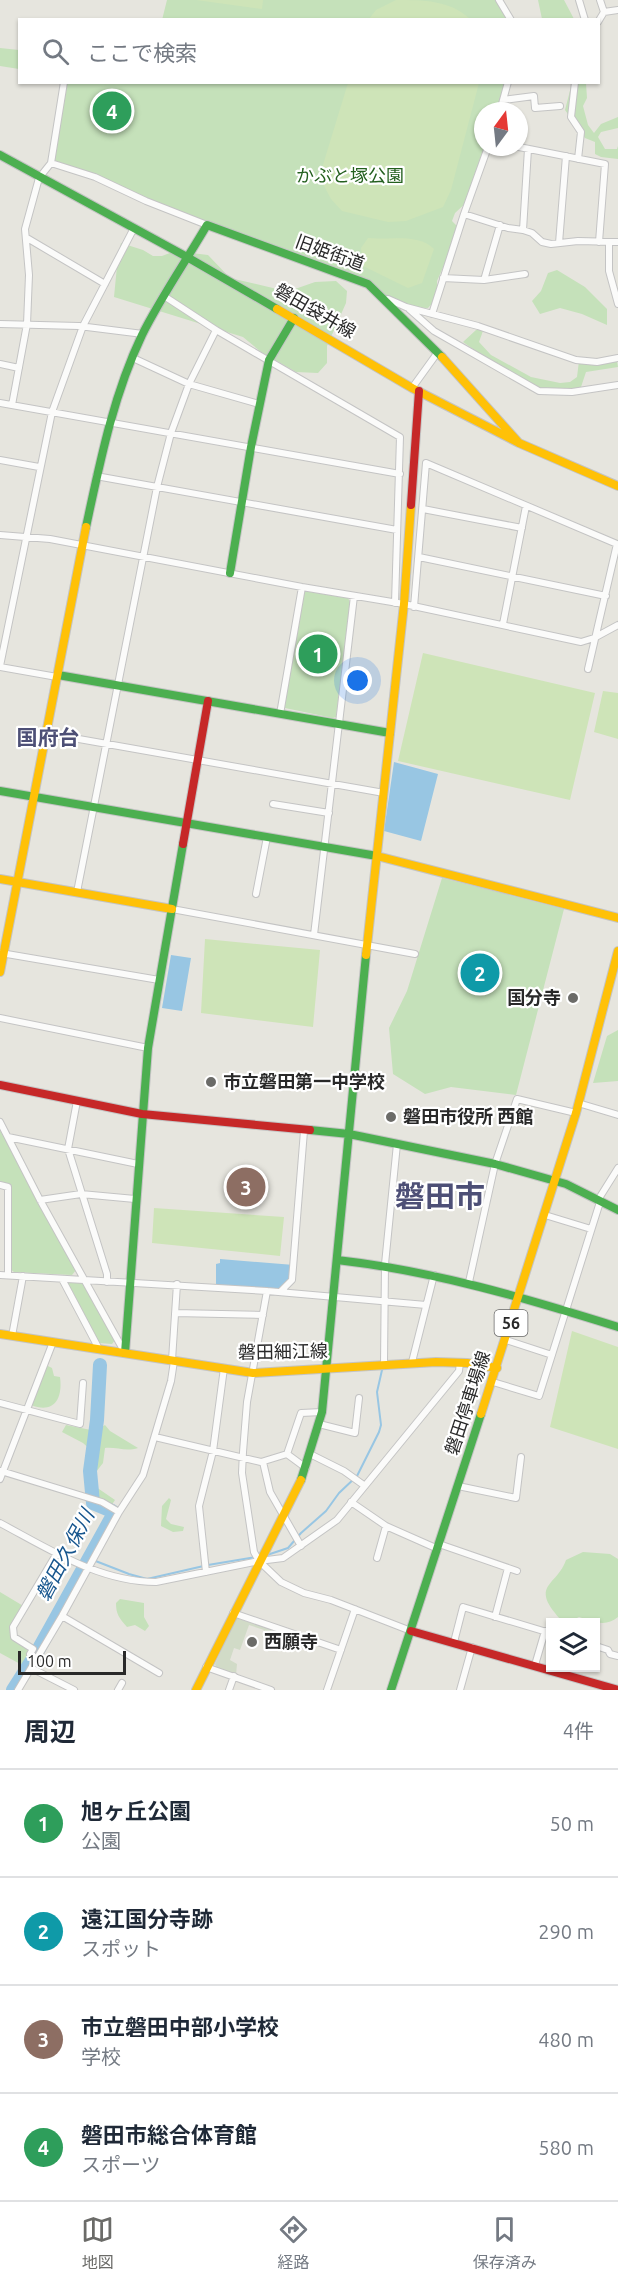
<!DOCTYPE html>
<html lang="ja">
<head>
<meta charset="utf-8">
<style>
  :root { --surface:#fff; --page:#f6f6f7; --text:#1f2937; --muted:#747a83; --line:#e0e1e3; --accent:#6b6b68 }
  body { margin:0; font-family:Ubuntu,"Noto Sans JP",sans-serif; background:var(--page); color:var(--text) }
  .controls { position:absolute; right:18px; bottom:18px; display:grid; overflow:hidden; border-radius:0px; box-shadow:0 2px 4px #0004 }
  .controls button { width:54px; height:54px; display:grid; place-items:center; padding:0; border:0; border-bottom:2px solid var(--line); background:var(--surface); color:var(--text); font:30px sans-serif }
  .compass { position:absolute; left:474px; top:102px; width:54px; height:54px; border-radius:50%; background:var(--surface); box-shadow:0 2px 4px #0004; rotate:15deg }
  .scale { position:absolute; left:18px; bottom:15px; width:108px; box-sizing:border-box; padding-left:6px; border:3px solid #292929; border-top:0; font-size:16px; line-height:21px; white-space:nowrap; color:#292929; -webkit-text-stroke:4px #fff; paint-order:stroke }
  .you { position:absolute; left:358px; top:681px; width:21px; height:21px; margin:-15px; border:4px solid #fff; border-radius:50%; background:#1a73e8; box-shadow:0 0 0 9px #1a73e833 }
  .badge { display:grid; place-items:center; width:39px; height:39px; border-radius:50%; background:var(--accent); color:#fff; font-size:20px; font-weight:700 }
  .pin { position:absolute; translate:-50% -50%; border:3px solid #fff; box-shadow:0 2px 6px #0006 }
  .list { margin:0; padding:0; list-style:none }
  h2 { display:flex; justify-content:space-between; align-items:center; height:78px; margin:0; padding:0 24px; font-size:26px }
  h2 small { font-size:20px; font-weight:400; color:var(--muted) }
  .list li { display:grid; grid-template-columns:39px 1fr auto; gap:18px; align-items:center; box-sizing:border-box; height:108px; padding:0 24px; border-top:2px solid var(--line) }
  .list b { display:block; font-size:22px; white-space:nowrap }
  .list p { margin:0; font-size:20px; white-space:nowrap; color:var(--muted) }
  .list em { font-size:20px; font-style:normal; color:var(--muted) }
  .icon { flex:none; width:33px; height:33px; fill:none; stroke:currentColor; stroke-width:2; stroke-linecap:round; stroke-linejoin:round }
  .map { position:relative; flex:none; width:618px; height:1690px; overflow:hidden }
  .search { position:absolute; background:var(--surface); box-shadow:0 2px 4px #0004; left:18px; right:18px; top:18px; height:66px; display:flex; align-items:center; gap:15px; box-sizing:border-box; padding:0 21px; border-radius:0px; color:var(--muted); font-size:22px }
  .sheet { height:510px; background:var(--surface) }
  nav { display:flex; justify-content:space-around; align-items:center; box-sizing:border-box; height:84px; border-top:2px solid var(--line); background:var(--surface); font-size:16px; color:var(--muted) }
  nav a { display:grid; justify-items:center; gap:3px }
  nav .on { color:var(--accent) }
  .map>svg:first-child { display:block }
  .green { fill:#c5e1ba }
  .cemetery { fill:#d1dbc7 }
  .pitch { fill:#cee4b8 }
  .water { fill:#98c6e3 }
  .lines { fill:none; stroke-linecap:round; stroke-linejoin:round }
  .stream { stroke:#98c6e3; stroke-width:2 }
  .river { stroke:#98c6e3; stroke-width:14 }
  .street-casing { stroke:#c4c4c4; stroke-width:8 }
  .fast-casing { stroke:#c4c4c4; stroke-width:10 }
  .slow-casing { stroke:#c4c4c4; stroke-width:10 }
  .jam-casing { stroke:#c4c4c4; stroke-width:10 }
  .street { stroke:#fbfbfa; stroke-width:6 }
  .fast { stroke:#4caf50; stroke-width:8 }
  .slow { stroke:#ffc107; stroke-width:8 }
  .jam { stroke:#c62828; stroke-width:8 }
  .poi-dot { fill:#6b6b68; stroke:#fff; stroke-width:2 }
  .labels { text-anchor:middle; stroke-width:4.5; stroke-linejoin:round; paint-order:stroke }
  .shield { fill:#fff; stroke:#696969; stroke-width:1.5 }
  .shield-label { font-size:16px; font-weight:bold; fill:#292929 }
  .park-label { font-size:18px; fill:#24601f; stroke:#fff }
  .street-label { font-size:18px; fill:#292929; stroke:#fff }
  .poi-label { font-size:18px; font-weight:bold; fill:#292929; stroke:#fff; text-anchor:start }
  .water-label { font-size:20px; font-style:italic; fill:#17568e; stroke:#fff }
  .quarter-label { font-size:21px; font-weight:bold; fill:#4d4f76; stroke:#fff }
  .town-label { font-size:30px; font-weight:bold; fill:#4d4f76; stroke:#fff }
</style>
</head>
<body>
<div class="map">
<svg width="618" height="1690" viewBox="0 0 618 1690">
  <rect width="100%" height="100%" fill="#e6e5de"/>
  <!-- green -->
  <path class="green" d="M167,0H498L508,20H162Z
    M538,0H564L574,19H542Z
    M0,48L19,50V69L0,66Z
    M64,83H506L497,111H483V147H485L468,201L455,213L452,221L457,226L456,238L437,281V298L428,308L406,307L371,287L51,163Z
    M572,83H586L587,98L583,106L588,125L594,133L601,124L618,117V128L601,132L598,137L605,149H617L618,146V159L601,157L595,154V142L585,138L565,110Z
    M121,243L143,250L153,256H162L175,251L208,255L230,278L277,289H295L315,282L336,281L347,291L346,303L327,346V363L318,373L296,372L261,352L243,337L114,297L118,256Z
    M557,270L585,287L607,309V325L582,314L560,308L540,314L532,301L541,291L548,273Z
    M484,328L479,342L491,355L531,377L560,383L570,382L577,377L579,361H617L618,367L586,372L581,387C568,392 558,393 544,391C524,389 481,354 463,342L476,330Z
    M307,590L348,598L350,602L336,717L333,718L285,708L284,706L304,593Z
    M442,878L564,909L516,1095L451,1087L425,1094L393,1074L389,1028L407,991Z
    M618,1030V1081L593,1083L607,1036Z
    M0,1130L76,1270L72,1275L14,1272L10,1269V1189L0,1183Z
    M68,1283H83L115,1340L112,1344L99,1343Z
    M46,1365L52,1368L54,1376L60,1377C63,1399 54,1414 31,1405Z
    M66,1425L96,1431L105,1425L110,1431L138,1448C126,1452 117,1447 105,1448L103,1463L96,1472V1487L115,1500L111,1506L93,1503L87,1467L93,1452L83,1443L62,1432Z
    M169,1498L171,1500L166,1519L171,1524L184,1527L183,1531L173,1532L161,1526L162,1506Z
    M583,1552L610,1554L618,1559V1617C605,1628 593,1621 579,1617C567,1622 564,1625 555,1613C532,1585 558,1584 566,1560Z
    M0,1592L25,1607L13,1627L11,1638L33,1649L22,1665L0,1653Z
    M120,1599L144,1603V1617L149,1626L145,1631L135,1625L127,1627C119,1618 116,1614 116,1603Z"/>
  <!-- cemetery -->
  <path class="cemetery" d="M236,1618L294,1637L291,1647L262,1637L264,1630L249,1625L240,1650L234,1648L230,1660L237,1664L236,1675L216,1667L215,1664Z"/>
  <!-- pitch -->
  <path class="pitch" d="M196,0H263L262,9Z
    M396,0C423,0 450,0 470,19H369L376,10Z
    M348,83H479L451,190L443,207L406,221L388,222L342,211L331,199L323,184L322,168Z
    M368,238C388,240 420,233 434,249L422,283L408,288L363,266L361,248Z
    M423,653L595,693L570,800L398,761Z
    M603,691L618,693V739L594,732Z
    M205,939L320,950L313,1027L201,1013Z
    M154,1208L284,1217L280,1256L152,1243Z
    M572,1331L618,1347V1449L550,1427Z"/>
  <!-- water -->
  <path class="water" d="M394,762L438,774L421,841L384,831Z
    M171,955L191,958L182,1011L162,1008Z
    M220,1259L294,1265L293,1278L282,1289L216,1287V1264L220,1263Z"/>
  <g class="lines">
    <!-- stream -->
    <path class="stream" d="M267,1555L288,1548L301,1533L326,1511L339,1493L357,1476L379,1432L381,1425L377,1392L382,1370
      M93,1560L129,1574L147,1579L208,1565L256,1557"/>
    <!-- river -->
    <path class="river" d="M13,1690L36,1654L113,1515L112,1511L93,1503L90,1471L97,1420L100,1365"/>
    <defs>
      <path id="street" d="M499,0L511,20
        M579,0L585,20
        M600,0L604,12L618,10
        M598,22L604,12
        M575,82L571,117L581,132L578,159
        M503,100L534,96L535,108L560,106
        M500,111L508,82
        M519,147L605,164L599,242
        M51,163L64,82
        M464,214L508,228L523,230L532,233L542,242L551,244L578,241L618,242
        M523,230L528,149
        M27,238L105,284
        M609,242V271L618,304
        M559,243L566,156
        M443,278L484,280L500,225
        M484,280L525,274
        M164,296L216,330L400,437L395,603
        M388,299L406,307L478,326L576,360L597,362L618,358
        M409,309L434,331L539,391L572,392L618,385
        M432,314L464,214L488,147
        M0,324L79,326L143,334
        M133,358L189,384L259,404
        M0,364L19,368
        M412,388L438,352
        M0,403L400,474
        M12,405L27,324L29,275L25,229L39,178L51,163L95,177L146,201L207,225
        M0,460L39,467
        M96,476L397,530
        M423,509L522,528
        M0,535L50,539L302,587L404,604L581,642L594,638L618,625
        M419,557L606,596
        M414,607L426,463L617,544L588,669
        M503,624L526,506
        M0,666L52,412L83,326L134,228
        M0,667L57,677
        M280,714L302,587
        M45,733L384,793
        M273,804L329,813
        M77,892L157,487L171,433L189,384L216,330
        M256,894L267,837
        M172,909L415,954
        M314,935L354,596
        M1,953L159,980
        M0,1018L148,1048
        M77,1101L68,1149L107,1274V1282
        M578,1103L618,1115
        M0,1122L40,1200L125,1353
        M8,1137L138,1164
        M0,1185L8,1187V1275
        M40,1200L81,1194L135,1199
        M598,1200L618,1168
        M545,1215L591,1229
        M0,1275L267,1291L426,1305
        M62,1279L99,1349
        M469,1282L495,1164L517,1099L576,1113
        M267,1291L247,1402L243,1452L242,1473L254,1552L259,1561L281,1582L304,1593L331,1600L411,1631
        M280,1292L292,1280L304,1131
        M175,1313L263,1315
        M12,1336L23,1276
        M506,1340L552,1355
        M172,1360L177,1284
        M412,1362L434,1275
        M384,1365L385,1264L397,1144
        M493,1382L539,1396L600,1202
        M0,1403L80,1424L83,1383
        M319,1424L355,1433L359,1398
        M155,1437L261,1462L287,1454L306,1468
        M287,1454L301,1413L322,1412
        M310,1454L344,1471L365,1486
        M263,1462L270,1492L301,1546
        M1,1471L102,1502L119,1512
        M0,1479L53,1342
        M458,1486L516,1498L521,1457
        M351,1502L386,1526L438,1549
        M0,1523C49,1549 99,1582 156,1582L259,1561L283,1558L337,1520L459,1371L460,1362
        M439,1544L517,1571
        M377,1558L386,1526
        M206,1572L199,1506L213,1451L224,1368
        M233,1613L341,1650
        M62,1616L159,1673
        M495,1617L508,1568
        M454,1642L463,1607L550,1633
        M596,1646L608,1650L610,1654L618,1656
        M37,1659L30,1654L33,1649L14,1637L13,1627L57,1553
        M535,1665L545,1631
        M206,1667L271,1690
        M31,1668L74,1690
        M18,1690L62,1616L119,1512L143,1475L171,1381L174,1361
        M118,1690L122,1683
        M229,1690L234,1676
        M327,1690L355,1609
        M460,1690L472,1647"/>
      <path id="fast" d="M0,155L187,257L277,309
        M86,527C100,462 113,396 142,335C161,297 186,261 207,225L368,284L442,357
        M230,573L251,447L269,360L294,318
        M58,675L390,733
        M0,791L377,856
        M310,1130L349,1134L495,1164L566,1184L618,1210
        M337,1260C434,1271 525,1298 618,1327
        M125,1353L148,1048L183,844
        M301,1480L322,1412L366,955
        M391,1690L481,1414"/>
      <path id="slow" d="M277,309L412,388L519,443L618,486
        M442,357L519,443
        M377,856L618,918
        M0,879L172,909
        M366,955L404,604L411,505
        M0,972L86,527
        M0,1334L253,1373L436,1362L467,1363L497,1368
        M481,1414L576,1113L618,951
        M196,1690L301,1480"/>
      <path id="jam" d="M411,505L419,391
        M183,844L208,701
        M0,1085L142,1114L310,1130
        M411,1631L618,1690"/>
    </defs>
    <!-- street casing -->
    <use href="#street" class="street-casing"/>
    <!-- fast casing -->
    <use href="#fast" class="fast-casing"/>
    <!-- slow casing -->
    <use href="#slow" class="slow-casing"/>
    <!-- jam casing -->
    <use href="#jam" class="jam-casing"/>
    <!-- street -->
    <use href="#street" class="street"/>
    <!-- fast -->
    <use href="#fast" class="fast"/>
    <!-- slow -->
    <use href="#slow" class="slow"/>
    <!-- jam -->
    <use href="#jam" class="jam"/>
  </g>
  <!-- markers -->
  <g class="poi-dot">
    <circle cx="573" cy="998" r="6"/>
    <circle cx="211" cy="1082" r="6"/>
    <circle cx="391" cy="1117" r="6"/>
    <circle cx="252" cy="1642" r="6"/>
  </g>
  <g class="labels">
    <!-- shield labels -->
    <rect class="shield" x="494.5" y="1310" width="33" height="26" rx="4.5"/>
    <g class="shield-label">
      <text x="511" y="1329">56</text>
    </g>
    <!-- park labels -->
    <g class="park-label">
      <text x="350" y="182">かぶと塚公園</text>
    </g>
    <!-- street labels -->
    <g class="street-label">
      <text transform="translate(330 253) rotate(20)" y="6">旧姫街道</text>
      <text transform="translate(315 311) rotate(30)" y="6">磐田袋井線</text>
      <text transform="translate(283 1352) rotate(-1)" y="6">磐田細江線</text>
      <text transform="translate(468 1403) rotate(-72)" y="6">磐田停車場線</text>
    </g>
    <!-- poi labels -->
    <g class="poi-label">
      <text x="561" y="1004" text-anchor="end">国分寺</text>
      <text x="223" y="1088">市立磐田第一中学校</text>
      <text x="403" y="1123">磐田市役所 西館</text>
      <text x="264" y="1648">西願寺</text>
    </g>
    <!-- water labels -->
    <g class="water-label">
      <text transform="translate(65 1555) rotate(-62)" y="7">磐田久保川</text>
    </g>
    <!-- quarter labels -->
    <g class="quarter-label">
      <text x="48" y="745">国府台</text>
    </g>
    <!-- town labels -->
    <g class="town-label">
      <text x="440" y="1207">磐田市</text>
    </g>
  </g>
</svg>
<div class="controls">
<button><svg class="icon" aria-label="layers" viewBox="0 0 24 24"><path d="M12 4l9 5-9 5-9-5zM3 14l9 5 9-5"/></svg></button>
</div>
<svg class="compass" viewBox="-18 -18 36 36"><path d="M0-13l5 13h-10z" fill="#e53935"/><path d="M0 13l5-13h-10z" fill="#747a83"/></svg>
<div class="scale">100 m</div>
<div class="you"></div>
<div class="pin badge" style="left:318px;top:654px;background:#2e9e5b">1</div>
<div class="pin badge" style="left:480px;top:973px;background:#0f9aa8">2</div>
<div class="pin badge" style="left:246px;top:1187px;background:#8d6e63">3</div>
<div class="pin badge" style="left:112px;top:111px;background:#2e9e5b">4</div>
<div class="search"><svg class="icon" aria-label="search" viewBox="0 0 24 24"><circle cx="10" cy="10" r="6"/><path d="M15 15l6 6"/></svg>ここで検索</div>
</div>
<section class="sheet">
<h2>周辺<small>4件</small></h2>
<ul class="list">
<li><span class="badge" style="background:#2e9e5b">1</span><div><b>旭ヶ丘公園</b><p>公園</p></div><em>50 m</em></li>
<li><span class="badge" style="background:#0f9aa8">2</span><div><b>遠江国分寺跡</b><p>スポット</p></div><em>290 m</em></li>
<li><span class="badge" style="background:#8d6e63">3</span><div><b>市立磐田中部小学校</b><p>学校</p></div><em>480 m</em></li>
<li><span class="badge" style="background:#2e9e5b">4</span><div><b>磐田市総合体育館</b><p>スポーツ</p></div><em>580 m</em></li>
</ul>
</section>
<nav>
<a class="on"><svg class="icon" aria-label="map" viewBox="0 0 24 24"><path d="M3 6l6-2 6 2 6-2v14l-6 2-6-2-6 2zM9 4v14M15 6v14"/></svg>地図</a>
<a><svg class="icon" aria-label="directions" viewBox="0 0 24 24"><path d="M12 3l9 9-9 9-9-9zM9 14v-3h6M13 9l2 2-2 2"/></svg>経路</a>
<a><svg class="icon" aria-label="saved" viewBox="0 0 24 24"><path d="M7 4h10v16l-5-4-5 4z"/></svg>保存済み</a>
</nav>
</body>
</html>
